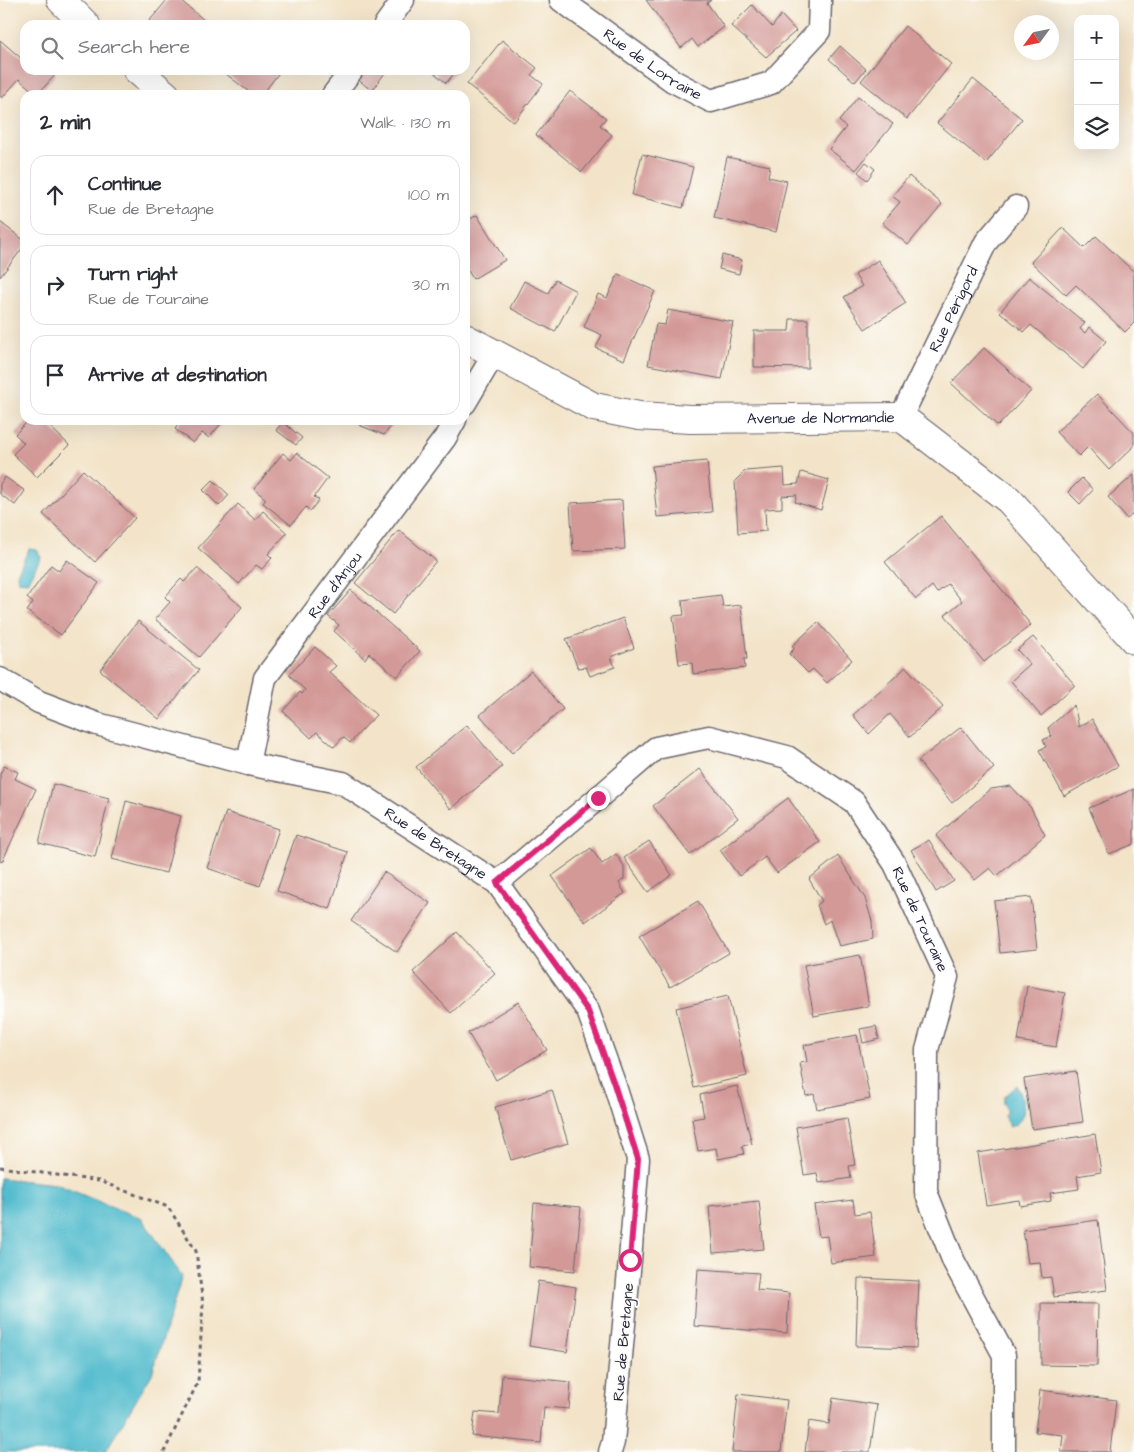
<!DOCTYPE html>
<html lang="en">
<head>
<meta charset="utf-8">
<style>
  :root { --surface:#fff; --page:#f2f2f3; --text:#2b2b33; --muted:#7c7c81; --line:#e1e1e2 }
  body { margin:0; font-family:"Architects Daughter",sans-serif; background:var(--page); color:var(--text) }
  .controls { position:absolute; right:15px; top:15px; display:grid; overflow:hidden; border-radius:10px; box-shadow:0 5px 20px #0002 }
  .controls button { width:45px; height:45px; display:grid; place-items:center; padding:0; border:0; border-bottom:1px solid var(--line); background:var(--surface); color:var(--text); font:25px sans-serif }
  .compass { position:absolute; left:1014px; top:15px; width:45px; height:45px; border-radius:50%; background:var(--surface); box-shadow:0 5px 20px #0002; rotate:237deg }
  .stop { position:absolute; width:15px; height:15px; margin:-11px; border:4px solid #db2777; border-radius:50%; background:#fff }
  .stop.end { background:#db2777; border-color:#fff; box-shadow:0 1px 5px #0008 }
  .list { margin:0; padding:0; list-style:none }
  h2 { display:flex; justify-content:space-between; align-items:center; height:65px; margin:0; padding:0 20px; font-size:21px }
  h2 small { font-size:16px; font-weight:400; color:var(--muted) }
  .list li { display:grid; grid-template-columns:32px 1fr auto; gap:15px; align-items:center; box-sizing:border-box; height:80px; margin:0 10px 10px; padding:0 10px; border:1px solid var(--line); border-radius:15px }
  .list b { display:block; font-size:19px; white-space:nowrap }
  .list p { margin:0; font-size:16px; white-space:nowrap; color:var(--muted) }
  .list em { font-size:16px; font-style:normal; color:var(--muted) }
  .icon { flex:none; width:28px; height:28px; fill:none; stroke:currentColor; stroke-width:2; stroke-linecap:round; stroke-linejoin:round }
  .map { position:relative; flex:none; width:1134px; height:1452px; overflow:hidden }
  .search { position:absolute; background:var(--surface); box-shadow:0 5px 20px #0002; left:20px; top:20px; width:450px; height:55px; display:flex; align-items:center; gap:12px; box-sizing:border-box; padding:0 18px; border-radius:15px; color:var(--muted); font-size:19px }
  .panel { position:absolute; background:var(--surface); box-shadow:0 5px 20px #0002; left:20px; top:90px; width:450px; height:335px; border-radius:15px }
  .map>svg:first-child { display:block }
  .water { fill:#52bcce; stroke:#3a6f84 }
  .building { fill:#d39997 }
  .lines { fill:none; stroke-linecap:round; stroke-linejoin:round }
  .street-casing { stroke:#6b666d; stroke-width:25 }
  .secondary-casing { stroke:#6b666d; stroke-width:30 }
  .path { stroke:#6b666d; stroke-width:3; stroke-dasharray:4 4; stroke-linecap:butt }
  .street { stroke:#fff; stroke-width:22 }
  .secondary { stroke:#fff; stroke-width:28 }
  .route { stroke:#db2777; stroke-width:6 }
  .labels { text-anchor:middle; stroke-width:4; stroke-linejoin:round; paint-order:stroke }
  .street-label { font-size:15px; fill:#22223b; stroke:#fdfcf7 }
</style>
</head>
<body>
<div class="map">
<svg width="1134" height="1452" viewBox="0 0 1134 1452">
  <rect width="100%" height="100%" fill="#fdfcf7"/>
  <filter id="ink" filterUnits="userSpaceOnUse"><feTurbulence type="fractalNoise" baseFrequency=".02" numOctaves="2"/><feDisplacementMap in="SourceGraphic" scale="10" xChannelSelector="R" yChannelSelector="G"/><feConvolveMatrix kernelMatrix="1 2 1 2 8 2 1 2 1" color-interpolation-filters="sRGB"/></filter>
  <filter id="wash" filterUnits="userSpaceOnUse"><feTurbulence type="fractalNoise" baseFrequency=".0096" numOctaves="4" result="noise"/><feDisplacementMap in="SourceGraphic" scale="20" xChannelSelector="R" yChannelSelector="G"/><feGaussianBlur stdDeviation="1.12" result="paint"/><feColorMatrix in="noise" values="0 0 0 0 0 0 0 0 0 0 0 0 0 0 0 0 0 1.4 0 .05"/><feComposite in="paint" operator="in"/></filter>
  <g filter="url(#wash)">
    <rect width="100%" height="100%" fill="#f3e4c9"/>
    <!-- water -->
    <path class="water" d="M29,549L37,550L41,558L27,582L18,581L17,574Z
      M1017,1086C1025,1101 1029,1120 1010,1127L1004,1116L1007,1110L1003,1103L1005,1096Z
      M0,1178L56,1184L142,1219L182,1276L152,1374L105,1452H0Z"/>
    <g id="blocks">
      <!-- building -->
      <path class="building" d="M167,0H180L210,25H146Z
        M646,0H711L707,3L724,27L698,47L692,39L681,48Z
        M752,5L772,27L781,15L796,31L766,57L731,26Z
        M905,26L951,64L907,119L861,81Z
        M0,40L22,59L25,56V70H52L56,74L37,95L19,79L2,98L0,96Z
        M502,40L537,68L531,75L543,84L514,122L467,84Z
        M840,46L866,69L855,82L829,59Z
        M221,70H281L262,95H253Z
        M360,70H387L372,91L355,77Z
        M431,70H457L446,83Z
        M973,79L1022,119L986,163L937,123Z
        M570,91L606,118L600,125L612,135L582,172L536,135Z
        M858,97L893,124L856,170L829,149L846,127L839,121Z
        M642,154L693,167L683,208L632,195Z
        M727,157L770,166L768,177L787,181L776,232L714,218Z
        M866,162L875,169L867,180L858,172Z
        M909,176L942,204L908,245L882,223L900,202L892,196Z
        M477,215L505,260L473,279L465,266V222Z
        M0,222L25,241V245L0,277Z
        M1063,228L1084,248L1096,236L1134,272V323L1125,332L1076,285L1066,295L1031,262Z
        M722,255L742,260L739,274L719,269Z
        M878,260L906,303L865,329L844,297L862,286L855,275Z
        M618,274L655,291L624,360L596,348L602,335L584,327L598,294L607,298Z
        M1029,277L1085,323L1080,329L1085,333L1089,327L1106,341L1083,369L1031,325L1024,332L1000,312Z
        M555,280L576,291L555,332L510,308L524,281L548,293Z
        M668,310L733,322L722,379L648,365L656,324L665,325Z
        M790,319H808V368L754,367V331H789Z
        M984,348L1031,391L998,426L951,383Z
        M1097,394L1134,433V446L1109,470L1088,447L1079,456L1056,432Z
        M29,420H43L69,445L37,477L13,454L24,443L15,434Z
        M182,420H224L209,438L202,433L193,443L175,429Z
        M361,420H396L384,435L359,425Z
        M283,422L302,438L296,445L276,430Z
        M283,453L291,460L297,453L328,478L314,497L319,500L310,511L306,507L291,525L263,503L266,499L254,489Z
        M707,461L712,512L657,517L652,466Z
        M784,468L785,485L798,484L801,472L829,480L821,510L795,502L797,495L782,496V508L765,509L766,531L738,533L735,481L745,471Z
        M83,470L135,518L95,562L43,514Z
        M1134,475V513L1127,519L1108,497Z
        M5,477L25,491L15,505L0,494V484Z
        M1082,478L1093,490L1080,504L1068,492Z
        M213,480L229,495L219,506L203,490Z
        M622,500L625,549L573,551L570,503Z
        M238,504L255,520L263,511L287,533L268,554L272,558L262,569L256,565L239,584L198,548Z
        M941,516L1031,625L984,662L945,615L962,601L948,584L937,593L932,586L916,599L885,562Z
        M399,530L436,561L393,614L355,583Z
        M67,560L99,583L61,635L27,611L33,603L27,598L51,565L59,571Z
        M197,568L242,607L199,657L155,619L170,602L165,597L181,579L184,582Z
        M351,590L420,651L397,677L369,653L365,659L334,631L339,625L328,616Z
        M721,595L723,607L741,605L747,659H744L745,668L693,674L692,663L679,664L673,616L684,615L682,600Z
        M623,618L634,648L611,657L615,667L590,676L586,667L578,668L566,639Z
        M138,621L199,670L159,719L100,670Z
        M818,622L852,660L827,683L813,669L808,673L789,654L794,649L792,646Z
        M1033,637L1075,685L1041,716L1011,681L1030,664L1017,650Z
        M315,647L336,666L329,672L376,715L350,743L343,737L334,747L317,732L311,738L283,711L300,692L302,694L305,690L289,675Z
        M906,667L943,707L910,737L890,714L869,734L853,715Z
        M531,671L563,709L512,753L480,715Z
        M1074,705L1079,727L1092,719L1118,766L1064,796L1039,750L1046,747L1043,740L1051,736L1048,728Z
        M467,725L502,767L451,809L416,767Z
        M961,727L994,768L952,803L918,761Z
        M4,766L18,772L15,779L36,789L2,862L0,861V774Z
        M700,769L738,818L690,855L653,806Z
        M53,784L109,798L95,857L39,843Z
        M1011,786L1031,808L1045,835L997,876L990,868L975,880L936,836L991,789Z
        M1134,789V844L1109,854L1089,808Z
        M788,798L820,842L777,873L765,857L739,876L720,850Z
        M126,801L181,816L166,873L112,859Z
        M226,812L279,829L260,886L207,868Z
        M296,835L348,852L330,909L277,891Z
        M929,840L954,881L936,892L911,850Z
        M649,841L672,875L648,892L624,858Z
        M591,848L602,864L616,854L624,866V879L619,883L625,893L585,922L552,876Z
        M838,856L865,898L872,921L873,939L839,946L830,920L824,924L817,905L822,901L809,879Z
        M384,872L430,903L397,952L351,921Z
        M1031,897L1037,949L1000,953L994,901Z
        M698,901L729,953L670,987L639,936Z
        M457,932L495,973L451,1013L413,972Z
        M860,955L869,1006L814,1016L804,965Z
        M1027,986L1065,993L1056,1047L1018,1041Z
        M728,996L747,1076L694,1088L676,1008Z
        M518,1002L547,1050L496,1080L468,1033Z
        M876,1026L879,1039L863,1043L860,1029Z
        M857,1035L870,1099L817,1109L814,1094L806,1096L800,1063L807,1062L804,1045Z
        M1076,1071L1083,1122L1032,1129L1024,1079Z
        M737,1086L752,1144L742,1146L744,1154L718,1159L716,1148L698,1151L692,1119L704,1117L700,1095Z
        M552,1090L568,1143L511,1160L495,1107Z
        M847,1118L855,1165L849,1166L851,1178L819,1183L817,1173L804,1175L796,1127Z
        M1095,1134L1101,1172L1077,1176L1079,1189L1050,1193L1051,1201L1020,1206L1019,1200L986,1205L978,1153Z
        M853,1200L855,1214L870,1212L876,1257L831,1263L827,1236L819,1237L814,1205Z
        M759,1201L764,1249L713,1253L709,1206Z
        M534,1203L581,1207L575,1271L529,1267Z
        M1098,1220L1107,1290L1054,1297L1051,1277L1042,1278L1040,1262L1028,1263L1023,1230Z
        M698,1269L759,1273L757,1290L789,1293L787,1333L694,1326Z
        M858,1278L919,1281L916,1348L856,1346Z
        M538,1281L576,1287L567,1352L529,1346Z
        M1041,1303L1098,1304L1097,1366L1041,1365Z
        M502,1375L571,1382L569,1409L544,1407L541,1443L472,1436L475,1412L499,1414Z
        M1040,1390L1116,1400L1110,1452H1061L1063,1435L1035,1432Z
        M738,1394L787,1400L781,1452H732Z
        M833,1398L877,1405L870,1452H805L809,1421L829,1424Z"/>
    </g>
  </g>
  <g filter="url(#ink)">
    <use href="#blocks" fill-opacity="0" stroke="#6b666d" stroke-width="1"/>
    <g class="lines">
      <defs>
        <g id="street">
          <path id="s1" d="M561,0L673,81L711,101L771,83L819,31L820,0"/>
          <path d="M385,25L403,0"/>
          <path d="M333,95L352,70"/>
          <path d="M465,403L494,354"/>
          <path id="s2" d="M901,417L986,242L1016,207"/>
          <path id="s3" d="M0,679L39,702L97,724L248,764L343,783L497,883L588,1011L614,1083L638,1159L630,1260L613,1442L610,1452"/>
          <path id="s4" d="M248,764L265,678L445,438L455,420"/>
          <path id="s5" d="M497,883L598,798L656,748L709,737L787,757L854,802L895,864L947,977L927,1050L926,1192L954,1262L1004,1355V1452"/>
        </g>
        <g id="secondary">
          <path d="M61,0L86,25"/>
          <path d="M137,70L166,95"/>
          <path id="s6" d="M465,338L594,407L639,416L690,419L901,417L1009,500L1134,640"/>
        </g>
      </defs>
      <!-- street casing -->
      <use href="#street" class="street-casing"/>
      <!-- secondary casing -->
      <use href="#secondary" class="secondary-casing"/>
      <!-- path -->
      <path class="path" d="M0,1167L99,1181L168,1207L196,1251L203,1304L198,1382L164,1452"/>
      <!-- street -->
      <use href="#street" class="street"/>
      <!-- secondary -->
      <use href="#secondary" class="secondary"/>
    </g>
  </g>
  <g class="lines" filter="url(#ink)">
    <!-- route -->
    <path class="route" d="M598,798L497,883L588,1011L614,1084L638,1159L630,1260"/>
  </g>
  <g class="labels">
    <!-- street labels -->
    <g class="street-label">
      <text dy="5" stroke="none"><textPath href="#s1" startOffset="112">Rue de Lorraine</textPath></text>
      <text dy="5" stroke="none"><textPath href="#s2" startOffset="120">Rue Périgord</textPath></text>
      <text dy="5" stroke="none"><textPath href="#s6" startOffset="374">Avenue de Normandie</textPath></text>
      <text dy="5" stroke="none"><textPath href="#s4" startOffset="204">Rue d'Anjou</textPath></text>
      <text dy="5" stroke="none"><textPath href="#s3" startOffset="471">Rue de Bretagne</textPath></text>
      <text dy="5" stroke="none"><textPath href="#s5" startOffset="559">Rue de Touraine</textPath></text>
      <text transform="translate(623 1342) rotate(-85)" y="5">Rue de Bretagne</text>
    </g>
  </g>
</svg>
<div class="controls">
<button>+</button>
<button>−</button>
<button><svg class="icon" aria-label="layers" viewBox="0 0 24 24"><path d="M12 4l9 5-9 5-9-5zM3 14l9 5 9-5"/></svg></button>
</div>
<svg class="compass" viewBox="-18 -18 36 36"><path d="M0-13l5 13h-10z" fill="#e53935"/><path d="M0 13l5-13h-10z" fill="#7c7c81"/></svg>
<div class="stop" style="left:630px;top:1260px"></div>
<div class="stop end" style="left:598px;top:798px"></div>
<div class="search"><svg class="icon" aria-label="search" viewBox="0 0 24 24"><circle cx="10" cy="10" r="6"/><path d="M15 15l6 6"/></svg>Search here</div>
<section class="panel">
<h2>2 min<small>Walk · 130 m</small></h2>
<ul class="list">
<li><svg class="icon" aria-label="ahead" viewBox="0 0 24 24"><path d="M12 20V5M6 11l6-6 6 6"/></svg><div><b>Continue</b><p>Rue de Bretagne</p></div><em>100 m</em></li>
<li><svg class="icon" aria-label="right" viewBox="0 0 24 24"><path d="M7 20v-9h11M14 6l5 5-5 5"/></svg><div><b>Turn right</b><p>Rue de Touraine</p></div><em>30 m</em></li>
<li><svg class="icon" aria-label="arrive" viewBox="0 0 24 24"><path d="M6 21V4h12l-3 4 3 4H6"/></svg><div><b>Arrive at destination</b></div></li>
</ul>
</section>
</div>
</body>
</html>
